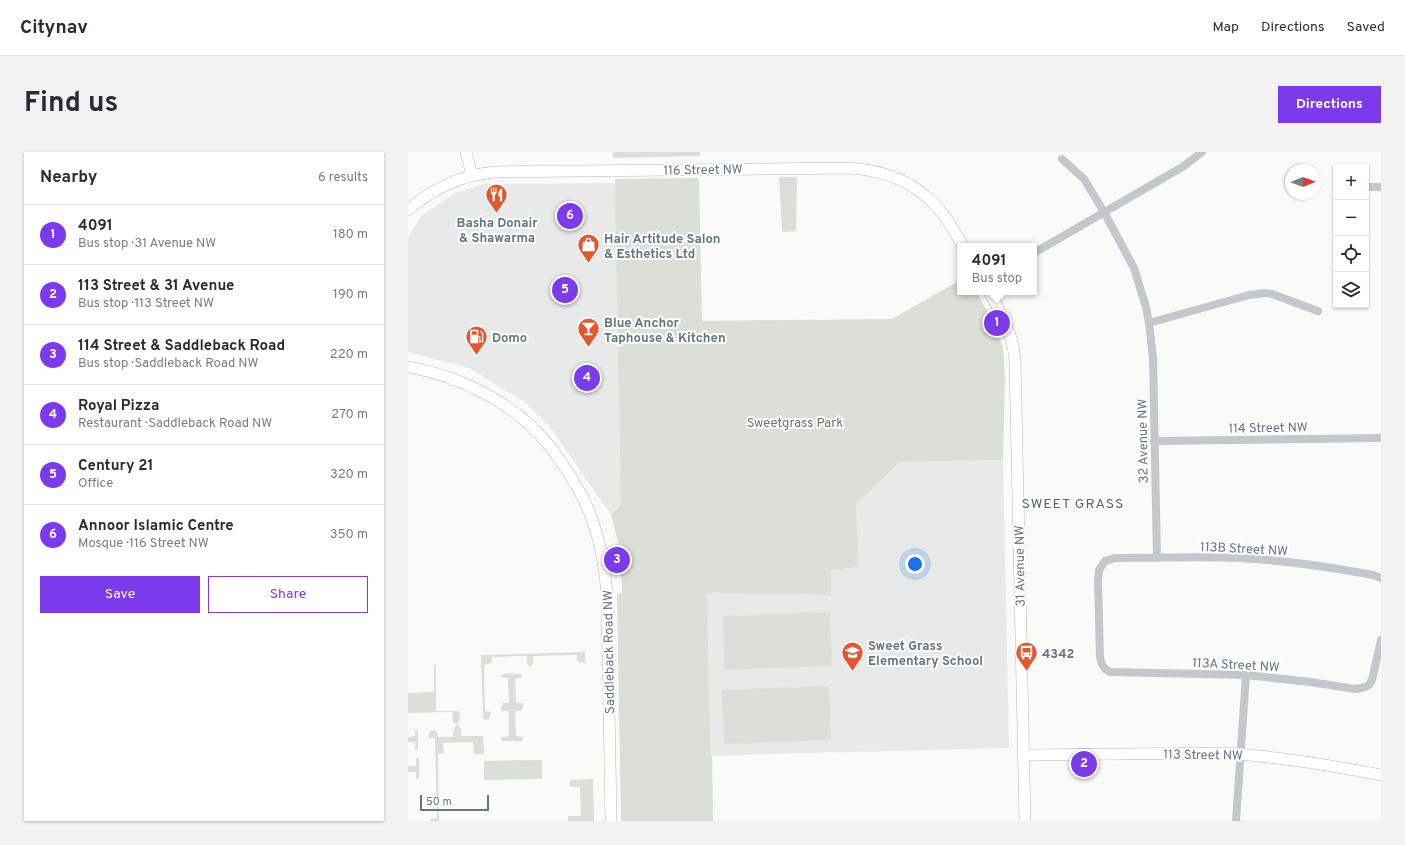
<!DOCTYPE html>
<html lang="en">
<head>
<meta charset="utf-8">
<style>
  :root { --surface:#fff; --page:#f2f2f3; --text:#2b2b33; --muted:#7c7c81; --line:#e1e1e2; --accent:#7c3aed }
  body { margin:0; font-family:Overpass,sans-serif; background:var(--page); color:var(--text) }
  .controls { position:absolute; right:12px; top:12px; display:grid; overflow:hidden; border-radius:0px; box-shadow:0 1px 3px #0004 }
  .controls button { width:36px; height:36px; display:grid; place-items:center; padding:0; border:0; border-bottom:1px solid var(--line); background:var(--surface); color:var(--text); font:20px sans-serif }
  .compass { position:absolute; left:877px; top:12px; width:36px; height:36px; border-radius:50%; background:var(--surface); box-shadow:0 1px 3px #0004; rotate:89deg }
  .scale { position:absolute; left:12px; bottom:10px; width:69px; box-sizing:border-box; padding-left:4px; border:2px solid #657683; border-top:0; font-size:11px; line-height:14px; white-space:nowrap; color:#657683; -webkit-text-stroke:3px #fff; paint-order:stroke }
  .you { position:absolute; left:507px; top:412px; width:14px; height:14px; margin:-10px; border:3px solid #fff; border-radius:50%; background:#1a73e8; box-shadow:0 0 0 6px #1a73e833 }
  .badge { display:grid; place-items:center; width:26px; height:26px; border-radius:50%; background:var(--accent); color:#fff; font-size:13px; font-weight:700 }
  .pin { position:absolute; translate:-50% -50%; border:2px solid #fff; box-shadow:0 1px 4px #0006 }
  .popup { position:absolute; left:549px; top:91px; width:80px; height:52px; box-sizing:border-box; display:grid; place-content:center; border-radius:0px; background:var(--surface); filter:drop-shadow(0 1px 3px #0005); font-size:13px; white-space:nowrap; color:var(--muted) }
  .popup b { font-size:15px; color:var(--text) }
  .popup::after { content:''; position:absolute; left:50%; top:100%; margin-left:-8px; border:8px solid transparent; border-top-color:var(--surface) }
  .list { margin:0; padding:0; list-style:none }
  h2 { display:flex; justify-content:space-between; align-items:center; height:52px; margin:0; padding:0 16px; font-size:17px }
  h2 small { font-size:13px; font-weight:400; color:var(--muted) }
  .list li { display:grid; grid-template-columns:26px 1fr auto; gap:12px; align-items:center; box-sizing:border-box; height:60px; padding:0 16px; border-top:1px solid var(--line) }
  .list b { display:block; font-size:15px; white-space:nowrap }
  .list p { margin:0; font-size:13px; white-space:nowrap; color:var(--muted) }
  .list em { font-size:13px; font-style:normal; color:var(--muted) }
  .actions { display:flex; gap:8px; padding:12px 16px }
  .actions a { flex:1; padding:9px 0; border:1px solid var(--accent); border-radius:0px; text-align:center; font-size:14px; color:var(--accent) }
  .actions .main { background:var(--accent); color:#fff }
  .icon { flex:none; width:22px; height:22px; fill:none; stroke:currentColor; stroke-width:2; stroke-linecap:round; stroke-linejoin:round }
  .map { position:relative; flex:none; width:973px; height:669px; overflow:hidden; border-radius:0px }
  header { display:flex; align-items:center; gap:24px; box-sizing:border-box; height:56px; padding:0 20px; background:var(--surface); border-bottom:1px solid var(--line) }
  header strong { font-size:19px }
  nav { display:flex; gap:22px; margin-inline-start:auto; font-size:14px }
  .intro { display:flex; align-items:center; justify-content:space-between; box-sizing:border-box; height:96px; padding:0 24px }
  h1 { margin:0; font-size:28px }
  .button { padding:10px 18px; border-radius:0px; background:var(--accent); color:#fff; font-size:14px; font-weight:700 }
  main { display:flex; gap:24px; padding:0 24px }
  aside { flex:1; background:var(--surface); border-radius:0px; box-shadow:0 1px 3px #0004 }
  .map>svg:first-child { display:block }
  .built { fill:#e8e9e9 }
  .green { fill:#dadfd7 }
  .lines { fill:none; stroke-linecap:round; stroke-linejoin:round }
  .secondary-casing { stroke:#b3babf; stroke-width:12 }
  .street { stroke:#c3c8cc; stroke-width:8 }
  .secondary { stroke:#fff; stroke-width:11 }
  .labels { text-anchor:middle; stroke-width:4; stroke-linejoin:round; paint-order:stroke }
  .street-label { font-size:13px; fill:#657683; stroke:#fff }
  .poi-label { font-size:13px; font-weight:bold; fill:#657683; stroke:#fff; text-anchor:start }
  .park-label { font-size:13px; fill:#687a64; stroke:#fff }
  .neighbourhood-label { font-size:14px; letter-spacing:1px; fill:#57646e; stroke:#fff }
</style>
</head>
<body>
<header>
<strong>Citynav</strong>
<nav><a>Map</a><a>Directions</a><a>Saved</a></nav>
</header>
<div class="intro"><h1>Find us</h1><a class="button">Directions</a></div>
<main>
<aside>
<h2>Nearby<small>6 results</small></h2>
<ul class="list">
<li><span class="badge">1</span><div><b>4091</b><p>Bus stop · 31 Avenue NW</p></div><em>180 m</em></li>
<li><span class="badge">2</span><div><b>113 Street &amp; 31 Avenue</b><p>Bus stop · 113 Street NW</p></div><em>190 m</em></li>
<li><span class="badge">3</span><div><b>114 Street &amp; Saddleback Road</b><p>Bus stop · Saddleback Road NW</p></div><em>220 m</em></li>
<li><span class="badge">4</span><div><b>Royal Pizza</b><p>Restaurant · Saddleback Road NW</p></div><em>270 m</em></li>
<li><span class="badge">5</span><div><b>Century 21</b><p>Office</p></div><em>320 m</em></li>
<li><span class="badge">6</span><div><b>Annoor Islamic Centre</b><p>Mosque · 116 Street NW</p></div><em>350 m</em></li>
</ul>
<div class="actions"><a class="main">Save</a><a>Share</a></div>
</aside>
<div class="map">
<svg width="973" height="669" viewBox="0 0 973 669">
  <rect width="100%" height="100%" fill="#fafaf8"/>
  <!-- built -->
  <path class="built" d="M211,31L217,349L203,363L141,274L118,251L61,216L0,200V86L13,64L46,42L76,32Z
    M595,308L601,596L291,604L287,441L423,443V418L451,415L448,352L492,310Z"/>
  <!-- green -->
  <path class="green" d="M205,0H292V4L205,6Z
    M371,25H389L388,79L374,80Z
    M291,26L294,169L484,167L552,128V140H568L584,167L595,196L597,223L595,308L492,310L448,352L451,415L423,418V443L299,441L302,603H304L305,669H213L209,442L214,441L212,398L203,363L213,353L207,27Z
    M422,460L424,514L316,518L315,464Z
    M177,500V511L169,510V503L125,504V511L123,515L119,511V504L84,505L83,511L76,513L77,559L82,560L83,563L80,568L75,567L73,503Z
    M26,513H28V559H51L52,566L50,572L53,577V584H75L76,602H66L65,590L35,591L36,601L30,602L31,669H21L23,667L29,666L27,586H21V580L26,578L29,580L30,585H45L46,576L50,572L46,571L44,566L45,560L0,561V541L26,540Z
    M98,521L113,522L114,525L107,527L108,551H115V557L113,559H107L108,584L115,585L114,589H94L93,587L94,585L101,584V559H93V555L95,551H101L100,526L92,525L94,523Z
    M421,534L423,588L316,592L314,538Z
    M8,577L10,578V597L9,598L7,597V590H0V585L7,584V578Z
    M9,606L11,607V626L10,627H8V620H0V614H8V607Z
    M134,608V627L76,628V609Z
    M185,627L186,669H160V664H173L172,635H162V628Z"/>
  <g class="lines">
    <defs>
      <path id="secondary" d="M58,0L64,23
        M0,58C25,36 54,23 87,20L441,16C474,18 506,29 529,55C540,66 547,81 555,94
        M581,140C594,162 605,182 607,208L617,669
        M0,215C52,224 105,250 139,291C146,299 151,307 157,316C168,332 179,351 185,370C193,393 197,417 199,441L203,669
        M615,603L814,601C868,604 920,613 973,623"/>
    </defs>
    <!-- secondary casing -->
    <use href="#secondary" class="secondary-casing"/>
    <!-- street -->
    <path class="street" d="M654,7L676,27L696,60L726,116L738,155L741,171L745,206L749,406
      M958,35H973
      M626,101L776,14L794,0
      M741,171L841,143L857,141L864,142L910,159
      M746,289L973,286
      M973,426L965,423C921,415 877,408 832,406C790,404 748,406 707,406L697,409L691,418L690,428L692,505C693,512 695,517 702,520L838,523L902,530L948,537L957,535L961,533L964,528L973,488
      M828,669L838,523"/>
    <!-- secondary -->
    <use href="#secondary" class="secondary"/>
  </g>
  <!-- icons -->
  <defs>
    <symbol id="restaurant-pin" viewBox="-11 -11 22 30"><path d="M0 17L-7.5 6A9.5 9.5 0 1 1 7.5 6Z" fill="#e4572e" stroke="#fff"/><path d="M-5-6h1v4h1v-4h1v4h1v-4h1v5L-1.5 .5V6h-2V.5L-5-1ZM5-6V6H3V1.5H1.5Q1.5-4 5-6Z" fill="#fff"/></symbol>
    <symbol id="shop-pin" viewBox="-11 -11 22 30"><path d="M0 17L-7.5 6A9.5 9.5 0 1 1 7.5 6Z" fill="#e4572e" stroke="#fff"/><path d="M-5-2.5h2.3a2.7 3.5 0 0 1 5.4 0H5L5.5 6h-11ZM-1.5-2.5h3a1.5 2.3 0 0 0-3 0Z" fill="#fff"/></symbol>
    <symbol id="bar-pin" viewBox="-11 -11 22 30"><path d="M0 17L-7.5 6A9.5 9.5 0 1 1 7.5 6Z" fill="#e4572e" stroke="#fff"/><path d="M-6-5H6L.8 .8V4.5H3.5V6h-7V4.5H-.8V.8Z" fill="#fff"/></symbol>
    <symbol id="fuel-pin" viewBox="-11 -11 22 30"><path d="M0 17L-7.5 6A9.5 9.5 0 1 1 7.5 6Z" fill="#e4572e" stroke="#fff"/><path d="M-5.5-6h7V0h2V4h1.3V-2.5L3-4.5l.8-.8L6-3V5H2.5V1h-1V6h-7ZM-4.2-4.7v3.2H.2V-4.7Z" fill="#fff"/></symbol>
    <symbol id="school-pin" viewBox="-11 -11 22 30"><path d="M0 17L-7.5 6A9.5 9.5 0 1 1 7.5 6Z" fill="#e4572e" stroke="#fff"/><path d="M0-5L7-2L0 1L-7-2ZM-4 1L0 2.5L4 1V4Q0 6-4 4Z" fill="#fff"/></symbol>
    <symbol id="bus-pin" viewBox="-11 -11 22 30"><path d="M0 17L-7.5 6A9.5 9.5 0 1 1 7.5 6Z" fill="#e4572e" stroke="#fff"/><path d="M-5-6H5V4H4V6H2V4H-2V6H-4V4H-5ZM-3.5-4V0h7V-4ZM-3.5 1.2v1.5H-2V1.2ZM2 1.2v1.5H3.5V1.2Z" fill="#fff"/></symbol>
  </defs>
  <g fill-rule="evenodd">
    <use href="#restaurant-pin" x="76" y="30" width="25" height="34"/>
    <use href="#shop-pin" x="168" y="80" width="25" height="34"/>
    <use href="#bar-pin" x="168" y="164" width="25" height="34"/>
    <use href="#fuel-pin" x="56" y="172" width="25" height="34"/>
    <use href="#school-pin" x="432" y="488" width="25" height="34"/>
    <use href="#bus-pin" x="606" y="488" width="25" height="34"/>
  </g>
  <g class="labels">
    <!-- street labels -->
    <g class="street-label">
      <text transform="translate(295 17) rotate(-1)" y="5">116 Street NW</text>
      <text transform="translate(860 275) rotate(-1)" y="5">114 Street NW</text>
      <text transform="translate(734 289) rotate(-91)" y="5">32 Avenue NW</text>
      <text transform="translate(836 396) rotate(3)" y="5">113B Street NW</text>
      <text transform="translate(611 414) rotate(-91)" y="5">31 Avenue NW</text>
      <text transform="translate(200 500) rotate(-91)" y="5">Saddleback Road NW</text>
      <text transform="translate(828 512) rotate(3)" y="5">113A Street NW</text>
      <text transform="translate(795 602) rotate(1)" y="5">113 Street NW</text>
    </g>
    <!-- poi labels -->
    <g class="poi-label">
      <text x="89" y="75" text-anchor="middle">Basha Donair<tspan x="89" dy="15">&amp; Shawarma</tspan></text>
      <text x="196" y="91">Hair Artitude Salon<tspan x="196" dy="15">&amp; Esthetics Ltd</tspan></text>
      <text x="196" y="175">Blue Anchor<tspan x="196" dy="15">Taphouse &amp; Kitchen</tspan></text>
      <text x="84" y="190">Domo</text>
      <text x="460" y="498">Sweet Grass<tspan x="460" dy="15">Elementary School</tspan></text>
      <text x="634" y="506">4342</text>
    </g>
    <!-- park labels -->
    <g class="park-label">
      <text x="387" y="275">Sweetgrass Park</text>
    </g>
    <!-- neighbourhood labels -->
    <g class="neighbourhood-label">
      <text x="665" y="356">SWEET GRASS</text>
    </g>
  </g>
</svg>
<div class="controls">
<button>+</button>
<button>−</button>
<button><svg class="icon" aria-label="locate" viewBox="0 0 24 24"><circle cx="12" cy="12" r="6"/><path d="M12 2v4M12 18v4M2 12h4M18 12h4"/></svg></button>
<button><svg class="icon" aria-label="layers" viewBox="0 0 24 24"><path d="M12 4l9 5-9 5-9-5zM3 14l9 5 9-5"/></svg></button>
</div>
<svg class="compass" viewBox="-18 -18 36 36"><path d="M0-13l5 13h-10z" fill="#e53935"/><path d="M0 13l5-13h-10z" fill="#7c7c81"/></svg>
<div class="scale">50 m</div>
<div class="you"></div>
<div class="pin badge" style="left:589px;top:171px">1</div>
<div class="popup"><b>4091</b>Bus stop</div>
<div class="pin badge" style="left:676px;top:612px">2</div>
<div class="pin badge" style="left:209px;top:408px">3</div>
<div class="pin badge" style="left:179px;top:226px">4</div>
<div class="pin badge" style="left:157px;top:138px">5</div>
<div class="pin badge" style="left:162px;top:64px">6</div>
</div>
</main>
</body>
</html>
